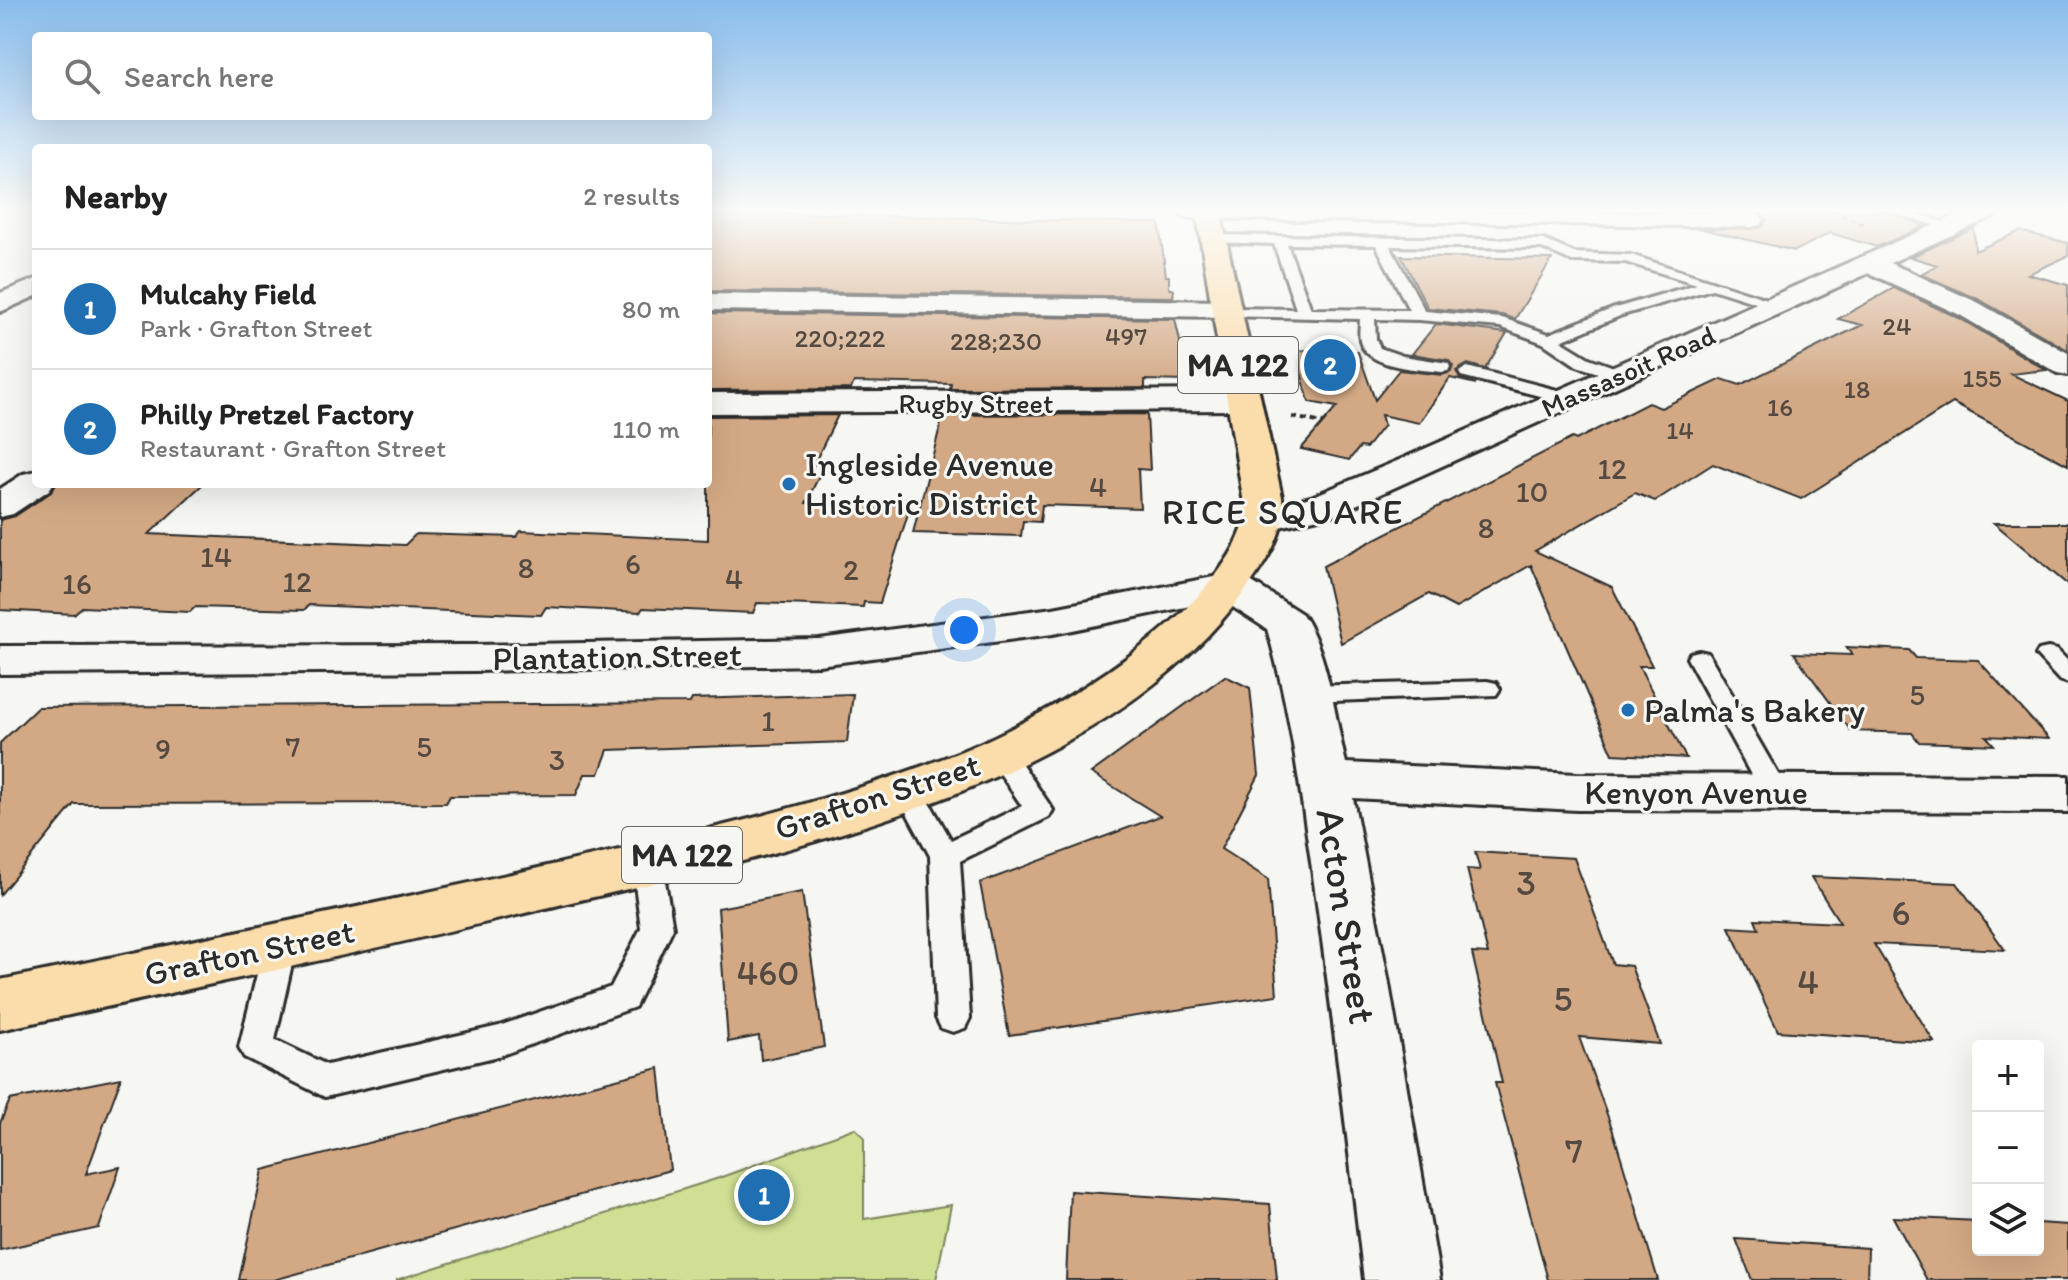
<!DOCTYPE html>
<html lang="en">
<head>
<meta charset="utf-8">
<style>
  :root { --surface:#fff; --page:#f6f6f6; --text:#222; --muted:#767676; --line:#e0e0e0; --accent:#1f6fb2 }
  body { margin:0; font-family:Itim,sans-serif; background:var(--page); color:var(--text) }
  .controls { position:absolute; right:24px; bottom:24px; display:grid; overflow:hidden; border-radius:8px; box-shadow:0 8px 32px #0002 }
  .controls button { width:72px; height:72px; display:grid; place-items:center; padding:0; border:0; border-bottom:2px solid var(--line); background:var(--surface); color:var(--text); font:40px sans-serif }
  .you { position:absolute; left:964px; top:630px; width:28px; height:28px; margin:-20px; border:6px solid #fff; border-radius:50%; background:#1a73e8; box-shadow:0 0 0 12px #1a73e833 }
  .badge { display:grid; place-items:center; width:52px; height:52px; border-radius:50%; background:var(--accent); color:#fff; font-size:26px; font-weight:700 }
  .pin { position:absolute; translate:-50% -50%; border:4px solid #fff; box-shadow:0 2px 8px #0006 }
  .list { margin:0; padding:0; list-style:none }
  h2 { display:flex; justify-content:space-between; align-items:center; height:104px; margin:0; padding:0 32px; font-size:34px }
  h2 small { font-size:26px; font-weight:400; color:var(--muted) }
  .list li { display:grid; grid-template-columns:52px 1fr auto; gap:24px; align-items:center; box-sizing:border-box; height:120px; padding:0 32px; border-top:2px solid var(--line) }
  .list b { display:block; font-size:30px; white-space:nowrap }
  .list p { margin:0; font-size:26px; white-space:nowrap; color:var(--muted) }
  .list em { font-size:26px; font-style:normal; color:var(--muted) }
  .icon { flex:none; width:44px; height:44px; fill:none; stroke:currentColor; stroke-width:2; stroke-linecap:round; stroke-linejoin:round }
  .map { position:relative; flex:none; width:2068px; height:1280px; overflow:hidden }
  .search { position:absolute; background:var(--surface); box-shadow:0 8px 32px #0002; left:32px; top:32px; width:680px; height:88px; display:flex; align-items:center; gap:20px; box-sizing:border-box; padding:0 28px; border-radius:8px; color:var(--muted); font-size:30px }
  .panel { position:absolute; background:var(--surface); box-shadow:0 8px 32px #0002; left:32px; top:144px; width:680px; height:344px; border-radius:8px }
  .map>svg:first-child { display:block }
  .green { fill:#cfdf93; stroke:#7d855f; stroke-width:2 }
  .building { fill:#d3a985; stroke:#2b2b2b; stroke-width:2 }
  .lines { fill:none; stroke-linecap:round; stroke-linejoin:round }
  .lane-casing { stroke:#2b2b2b; stroke-width:6 }
  .street-casing { stroke:#2b2b2b; stroke-width:6 }
  .secondary-casing { stroke:#2b2b2b; stroke-width:6 }
  .highway-casing { stroke:#2b2b2b; stroke-width:6 }
  .path-far1 { stroke:#2b2b2b; stroke-width:3; stroke-dasharray:5 4; stroke-linecap:butt }
  .path { stroke:#2b2b2b; stroke-width:4; stroke-dasharray:6 4; stroke-linecap:butt }
  .lane { fill:#f6f6f2; fill-rule:evenodd }
  .street { fill:#f6f6f2; fill-rule:evenodd }
  .secondary { fill:#f6f6f2; fill-rule:evenodd }
  .highway { fill:#fbddab; fill-rule:evenodd }
  .poi-dot { fill:#1f6fb2; stroke:#f6f6f2; stroke-width:3 }
  .labels { text-anchor:middle; stroke-width:6; stroke-linejoin:round; paint-order:stroke }
  .far-number-label { font-size:26px; fill:#554a42 }
  .far-street-label { font-size:28px; fill:#2b2b2b; stroke:#f6f6f2 }
  .number-label { font-size:30px; fill:#554a42 }
  .shield { fill:#f6f6f2; stroke:#686867; stroke-width:2 }
  .shield-label { font-size:32px; font-weight:bold; fill:#2b2b2b }
  .poi-label { font-size:34px; fill:#2b2b2b; stroke:#f6f6f2; text-anchor:start }
  .street-label { font-size:34px; fill:#2b2b2b; stroke:#f6f6f2 }
  .neighbourhood-label { font-size:36px; letter-spacing:2px; fill:#2b2b2b; stroke:#f6f6f2 }
  .near-number-label { font-size:36px; fill:#554a42 }
  .near-street-label { font-size:40px; fill:#2b2b2b; stroke:#f6f6f2 }
</style>
</head>
<body>
<div class="map">
<svg width="2068" height="1280" viewBox="0 0 2068 1280">
  <rect width="100%" height="100%" fill="#f6f6f2"/>
  <filter id="ink" filterUnits="userSpaceOnUse"><feTurbulence type="fractalNoise" baseFrequency=".0125" numOctaves="2"/><feDisplacementMap in="SourceGraphic" scale="16" xChannelSelector="R" yChannelSelector="G"/><feConvolveMatrix kernelMatrix="1 2 1 2 8 2 1 2 1" color-interpolation-filters="sRGB"/></filter>
  <g filter="url(#ink)">
    <!-- green -->
    <path class="green" d="M855,1128L864,1137V1219L951,1205L936,1280H396L719,1178Z"/>
    <!-- building -->
    <path class="building" d="M708,211L1159,223L1166,276H1169V288L1174,290L1173,297L708,291Z
      M1757,211H1885L1925,226L1877,247L1830,233L1795,251L1702,229L1761,228L1767,220Z
      M1974,228L1975,251L2020,231L2068,243V256L2028,274L2068,285V350L1980,300L1921,274L1937,265L1911,257Z
      M1401,256L1552,259L1515,319L1502,315L1428,308Z
      M1894,288L1959,318L2046,370L2011,374L2068,401V465L1953,403L1801,499L1713,464L1655,501L1635,493L1535,551L1612,587L1652,666H1639L1686,758L1613,754L1531,565L1456,608L1429,594L1341,643L1323,566L1572,438L1576,440L1648,403L1661,408L1722,379L1740,385L1862,325L1838,319Z
      M708,313L1175,319L1189,381L1145,380V388L950,389L951,384L854,382L851,389L708,390Z
      M1436,324L1507,333L1485,369L1468,364L1456,371L1460,379L1476,384L1450,378L1419,423L1381,415L1384,425L1366,448L1360,447L1349,460L1301,449L1337,407L1309,402L1295,350L1358,352L1375,400L1399,370L1442,375L1451,372L1453,366L1448,360L1412,354Z
      M1147,414L1150,470L1138,469L1140,508L1042,505L1040,522L1023,521L1021,536L913,533L943,415Z
      M838,415L809,474H820L806,503L911,504L880,603L864,602L863,607L757,603L753,613L643,608L640,612L546,607L541,615L309,605L304,610L195,607L190,612L82,607L74,614L0,610V520L15,516L51,492L56,484H203L149,534L405,545L416,534L516,537L521,531L708,540V416Z
      M1994,523H2068V585Z
      M1846,647L1909,650L1916,658L1978,660L2049,739L1986,736L1994,745L1919,742L1912,733L1851,731L1794,653L1852,655Z
      M1225,676L1250,688L1259,775L1221,849L1268,879L1277,995L1009,1035L980,883L1160,816L1091,773Z
      M853,694L847,742L608,750L599,774H585L576,795L450,796L446,803L74,804L0,895V743L38,707L690,703L692,699Z
      M1475,852L1574,858L1613,964L1631,966L1660,1044L1579,1037L1613,1131L1658,1280H1548L1495,1083H1502L1472,953L1488,954L1467,869L1480,870Z
      M1811,877L1957,883L2005,950L1874,944L1934,1042L1778,1031L1729,927L1759,929L1755,919L1840,923Z
      M802,892L824,1047L761,1060L759,1036L728,1042L718,908Z
      M659,1068L670,1170L274,1280H239L263,1170Z
      M121,1078L86,1174L120,1167L99,1228L0,1250V1123L10,1100Z
      M1070,1191L1270,1204L1277,1280H1066Z
      M1893,1217L1978,1221V1250H2038V1223L2068,1225V1280H1927Z
      M1736,1239L1868,1248L1867,1280H1752Z"/>
    <g class="lines">
      <defs>
        <path id="lane" d="M1888,211H1909L1957,226L1950,230Z
          M1213,235L1544,240L1574,253L1631,255L1783,304L1775,309L1712,289L1622,315L1561,341L1589,358L1625,371L1627,375L1619,380L1577,366L1543,343L1500,327L1419,320L1375,319L1376,339L1380,348L1403,356L1448,363L1450,367L1448,371L1442,372C1420,369 1371,369 1361,344C1358,337 1360,327 1360,319L1223,316V310L1228,308L1296,309L1274,244L1208,242V236ZM1287,244L1376,245L1409,310L1311,309ZM1390,246L1542,248L1572,261L1625,262L1697,284L1612,309L1549,334L1502,318L1425,311Z
          M1467,367L1573,394L1576,398L1567,403L1461,376L1459,372Z
          M2048,648L2057,650L2068,661V683L2059,680L2036,655L2039,650Z
          M1699,651L1708,653L1711,658L1789,793L1785,800L1775,803L1765,800L1761,793L1687,658L1690,653Z
          M1487,681L1496,683L1500,689L1496,695L1307,702L1298,700L1294,694L1298,688L1307,686Z
          M1001,745L1011,748L1053,810L1049,817L960,861L970,1018L965,1028L953,1032L941,1028L936,1018L930,856L894,789L898,782L908,779L918,782L951,840L1022,806L987,754L991,748Z
          M647,852L658,855L662,863L673,928L635,1007L499,1056L325,1097L244,1057L239,1047L264,946L269,937L280,933L291,937L296,946L275,1040L327,1065L499,1026L611,987L641,928L632,863L636,855Z"/>
        <path id="street" d="M1179,211L1752,213L1760,215L1764,220L1760,225L1752,227L1190,218L1182,216Z
          M36,279V296L0,312V293Z
          M708,294L1227,301L1237,303L1241,309L1237,315L1227,317L708,310Z
          M1244,390L1255,393L1260,400L1255,407L1244,410L708,413V393Z
          M36,471V484H53L49,490L13,514L0,517V489L23,474Z
          M1229,574L1244,577L1302,614C1328,651 1335,719 1346,763L1577,774L2068,776V812L1577,810L1353,798L1388,978L1440,1280H1364C1348,1143 1332,1006 1312,869C1300,789 1290,707 1267,629L1214,595L1208,586L1214,577Z"/>
        <path id="secondary" d="M1966,211H1997L1994,216L1890,263L1979,303L2068,353V375L2057,373L1960,315L1869,273L1336,514L1266,530L1253,527L1247,519L1253,511L1311,497L1397,461Z
          M1229,574L1244,577L1250,586L1244,595L1053,634L819,665L474,671L0,674V646L474,645L819,639L1053,608Z"/>
        <path id="highway" d="M1196,211H1220L1282,497C1288,534 1263,566 1242,595C1092,797 757,858 525,913C351,955 175,992 0,1030V980C184,942 369,906 552,865C691,834 830,804 962,751C1048,717 1225,612 1246,516Z"/>
      </defs>
      <!-- lane casing -->
      <use href="#lane" class="lane-casing"/>
      <!-- street casing -->
      <use href="#street" class="street-casing"/>
      <!-- secondary casing -->
      <use href="#secondary" class="secondary-casing"/>
      <!-- highway casing -->
      <use href="#highway" class="highway-casing"/>
      <!-- path-far1 -->
      <path class="path-far1" d="M1842,215L1866,225"/>
      <!-- path -->
      <path class="path" d="M1292,417L1323,423"/>
      <!-- lane -->
      <use href="#lane" class="lane"/>
      <!-- street -->
      <use href="#street" class="street"/>
      <!-- secondary -->
      <use href="#secondary" class="secondary"/>
      <!-- highway -->
      <use href="#highway" class="highway"/>
    </g>
  </g>
  <!-- sky -->
  <linearGradient id="sky" x2="0" y2="1"><stop stop-color="#88bcec"/><stop offset="0.54" stop-color="#fbfbf9"/><stop offset="1" stop-color="#fbfbf9" stop-opacity="0"/></linearGradient>
  <rect width="2068" height="390" fill="url(#sky)"/>
  <!-- markers -->
  <g class="poi-dot">
    <circle cx="789" cy="484" r="8"/>
    <circle cx="1628" cy="710" r="8"/>
  </g>
  <g class="labels">
    <!-- far-number labels -->
    <g class="far-number-label">
      <text x="1897" y="335">24</text>
      <text x="1126" y="345">497</text>
      <text x="840" y="347">220;222</text>
      <text x="996" y="350">228;230</text>
      <text x="1982" y="387">155</text>
      <text x="1857" y="398">18</text>
      <text x="1780" y="416">16</text>
      <text x="1680" y="439">14</text>
    </g>
    <!-- far-street labels -->
    <g class="far-street-label">
      <text transform="translate(1628 371) rotate(-24)" y="10">Massasoit Road</text>
      <text x="976" y="413">Rugby Street</text>
    </g>
    <!-- number labels -->
    <g class="number-label">
      <text x="1612" y="479">12</text>
      <text x="1098" y="497">4</text>
      <text x="1532" y="502">10</text>
      <text x="1486" y="538">8</text>
      <text x="216" y="567">14</text>
      <text x="633" y="574">6</text>
      <text x="526" y="578">8</text>
      <text x="851" y="580">2</text>
      <text x="734" y="589">4</text>
      <text x="297" y="592">12</text>
      <text x="77" y="594">16</text>
      <text x="1917" y="705">5</text>
      <text x="768" y="731">1</text>
      <text x="293" y="757">7</text>
      <text x="424" y="757">5</text>
      <text x="163" y="759">9</text>
      <text x="557" y="770">3</text>
    </g>
    <!-- shield labels -->
    <g class="shield">
      <rect x="1178" y="337" width="120" height="56" rx="6"/>
      <rect x="622" y="827" width="120" height="56" rx="6"/>
    </g>
    <g class="shield-label">
      <text x="1238" y="376">MA 122</text>
      <text x="682" y="866">MA 122</text>
    </g>
    <!-- poi labels -->
    <g class="poi-label">
      <text x="805" y="476">Ingleside Avenue<tspan x="805" dy="39">Historic District</tspan></text>
      <text x="1644" y="722">Palma's Bakery</text>
    </g>
    <!-- street labels -->
    <g class="street-label">
      <text transform="translate(617 656) rotate(-1)" y="12">Plantation Street</text>
      <text x="1696" y="804">Kenyon Avenue</text>
      <text transform="translate(877 796) rotate(-18)" y="12">Grafton Street</text>
      <text transform="translate(249 952) rotate(-12)" y="12">Grafton Street</text>
    </g>
    <!-- neighbourhood labels -->
    <g class="neighbourhood-label">
      <text x="1283" y="524">RICE SQUARE</text>
    </g>
    <!-- near-number labels -->
    <g class="near-number-label">
      <text x="1526" y="895">3</text>
      <text x="1901" y="925">6</text>
      <text x="768" y="985">460</text>
      <text x="1808" y="994">4</text>
      <text x="1563" y="1011">5</text>
      <text x="1574" y="1163">7</text>
    </g>
    <!-- near-street labels -->
    <g class="near-street-label">
      <text transform="translate(1347 916) rotate(81)" y="14">Acton Street</text>
    </g>
  </g>
</svg>
<div class="controls">
<button>+</button>
<button>−</button>
<button><svg class="icon" aria-label="layers" viewBox="0 0 24 24"><path d="M12 4l9 5-9 5-9-5zM3 14l9 5 9-5"/></svg></button>
</div>
<div class="you"></div>
<div class="pin badge" style="left:764px;top:1195px">1</div>
<div class="pin badge" style="left:1330px;top:365px">2</div>
<div class="search"><svg class="icon" aria-label="search" viewBox="0 0 24 24"><circle cx="10" cy="10" r="6"/><path d="M15 15l6 6"/></svg>Search here</div>
<section class="panel">
<h2>Nearby<small>2 results</small></h2>
<ul class="list">
<li><span class="badge">1</span><div><b>Mulcahy Field</b><p>Park · Grafton Street</p></div><em>80 m</em></li>
<li><span class="badge">2</span><div><b>Philly Pretzel Factory</b><p>Restaurant · Grafton Street</p></div><em>110 m</em></li>
</ul>
</section>
</div>
</body>
</html>
